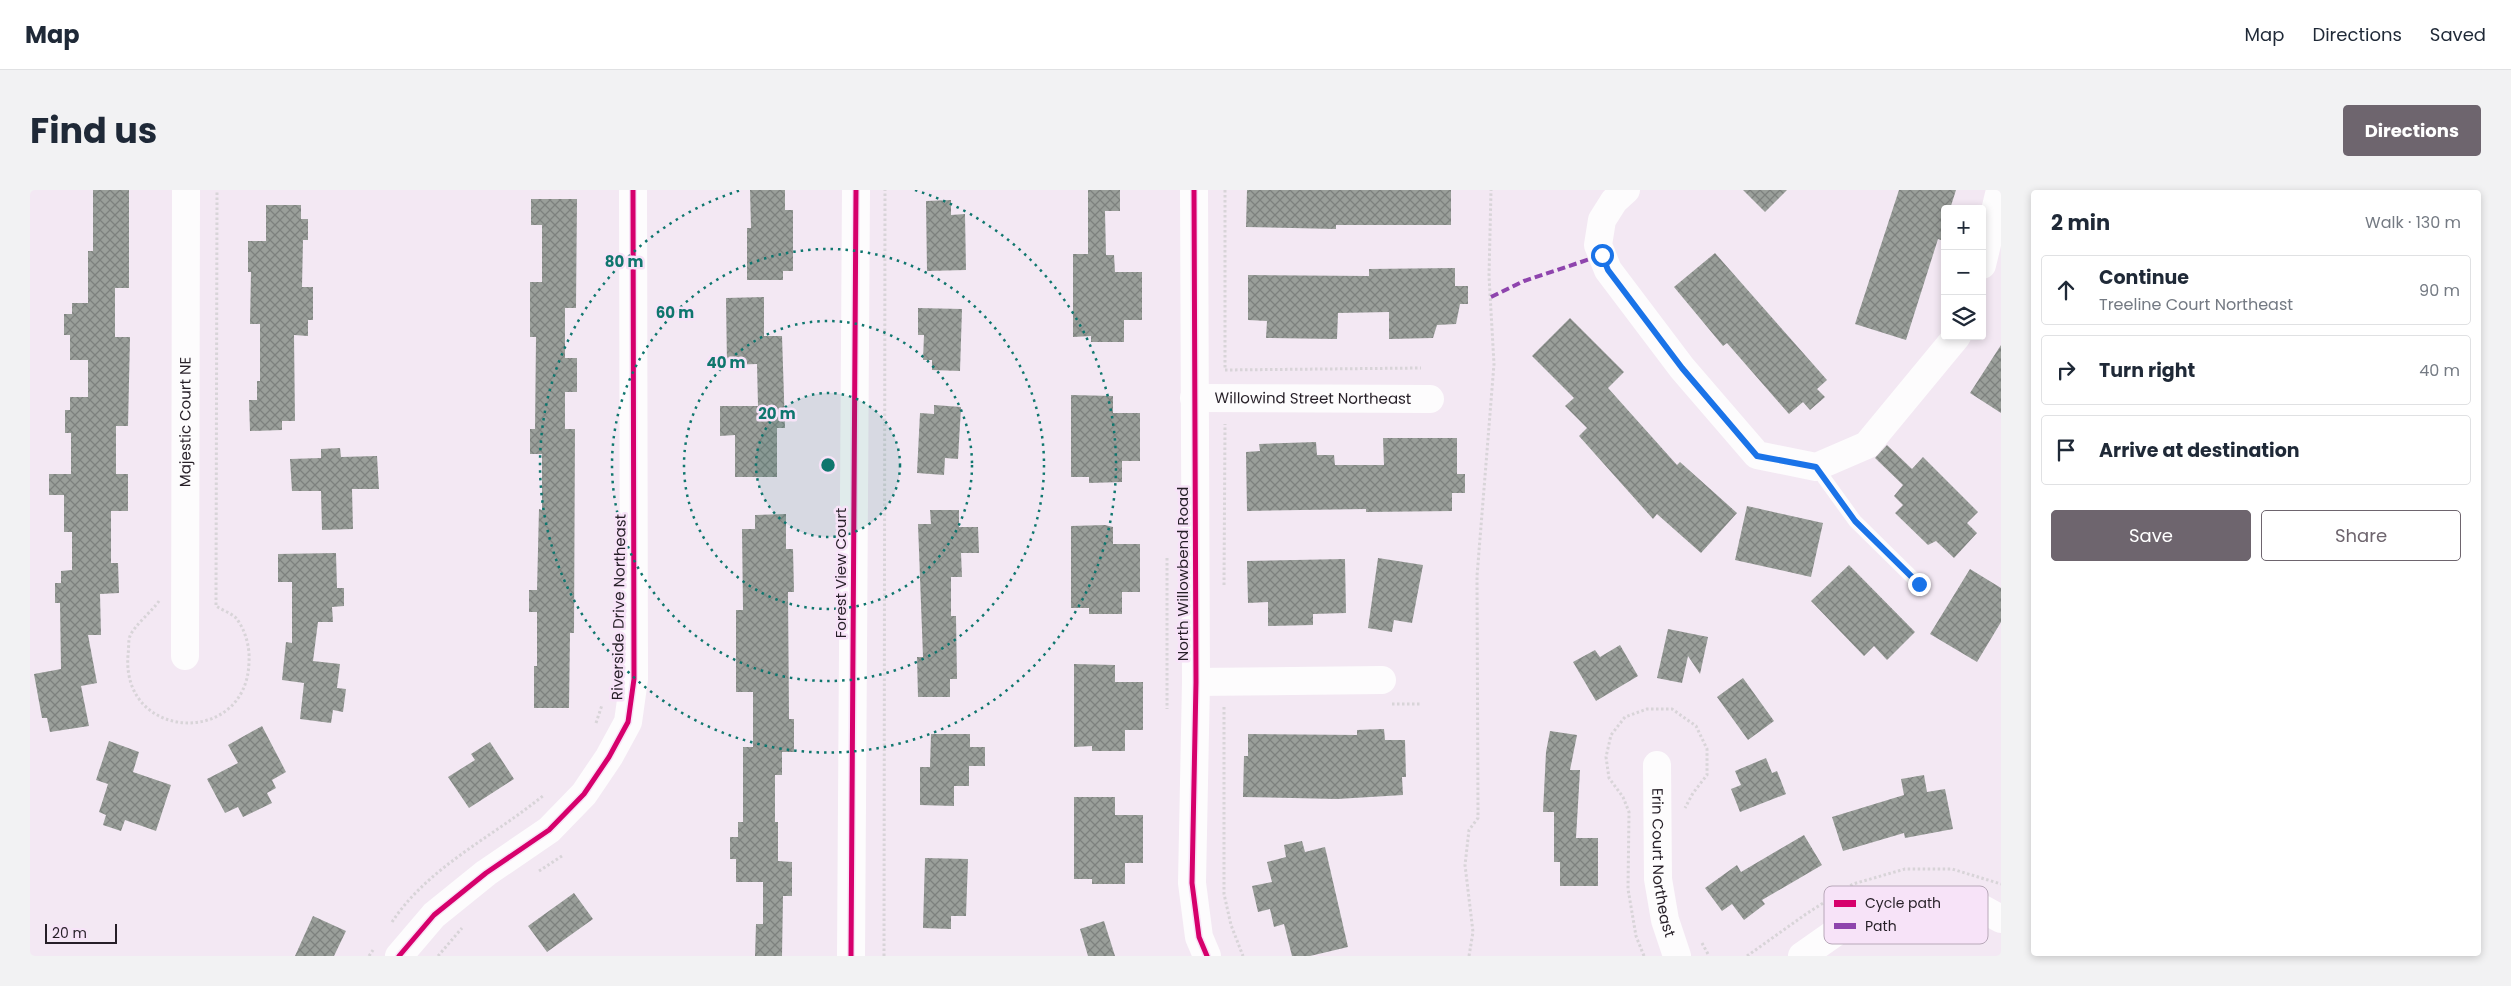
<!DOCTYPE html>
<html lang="en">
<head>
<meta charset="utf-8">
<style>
  :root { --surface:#fff; --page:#f2f2f3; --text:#1f2937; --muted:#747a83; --line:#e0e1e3; --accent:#6e656e }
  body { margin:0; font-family:Poppins,sans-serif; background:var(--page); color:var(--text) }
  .controls { position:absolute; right:15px; top:15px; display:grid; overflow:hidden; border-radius:5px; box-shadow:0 2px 8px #0003 }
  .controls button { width:45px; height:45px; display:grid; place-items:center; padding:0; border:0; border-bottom:1px solid var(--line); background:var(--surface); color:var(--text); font:25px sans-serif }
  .scale { position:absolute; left:15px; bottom:12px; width:72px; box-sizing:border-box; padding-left:5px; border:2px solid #261f27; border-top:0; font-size:14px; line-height:18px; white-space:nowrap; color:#261f27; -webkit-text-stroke:4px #f7e3f8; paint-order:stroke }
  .stop { position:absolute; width:15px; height:15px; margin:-11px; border:4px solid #1a73e8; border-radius:50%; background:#fff }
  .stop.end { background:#1a73e8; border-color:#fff; box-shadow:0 1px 5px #0008 }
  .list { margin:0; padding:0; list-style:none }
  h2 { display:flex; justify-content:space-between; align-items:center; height:65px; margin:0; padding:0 20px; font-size:21px }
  h2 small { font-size:16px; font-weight:400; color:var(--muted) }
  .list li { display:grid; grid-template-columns:32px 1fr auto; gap:15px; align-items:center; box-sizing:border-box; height:70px; margin:0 10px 10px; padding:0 10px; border:1px solid var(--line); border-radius:5px }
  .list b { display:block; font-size:19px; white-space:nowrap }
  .list p { margin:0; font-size:16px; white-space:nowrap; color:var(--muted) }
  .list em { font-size:16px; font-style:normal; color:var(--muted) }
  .actions { display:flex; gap:10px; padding:15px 20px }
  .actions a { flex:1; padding:11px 0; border:1px solid var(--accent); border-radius:5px; text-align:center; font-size:18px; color:var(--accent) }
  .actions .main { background:var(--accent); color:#fff }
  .icon { flex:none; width:28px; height:28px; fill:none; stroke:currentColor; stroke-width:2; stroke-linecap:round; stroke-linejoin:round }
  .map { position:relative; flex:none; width:1971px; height:766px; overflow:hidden; border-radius:5px }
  header { display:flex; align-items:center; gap:30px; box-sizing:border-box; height:70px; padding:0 25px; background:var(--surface); border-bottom:1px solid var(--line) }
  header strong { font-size:24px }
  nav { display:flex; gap:28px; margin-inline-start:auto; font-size:18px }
  .intro { display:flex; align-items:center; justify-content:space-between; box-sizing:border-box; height:120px; padding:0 30px }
  h1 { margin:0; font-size:35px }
  .button { padding:12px 22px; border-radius:5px; background:var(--accent); color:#fff; font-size:18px; font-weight:700 }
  main { display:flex; gap:30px; padding:0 30px }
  aside { flex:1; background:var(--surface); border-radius:5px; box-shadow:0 2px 8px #0003 }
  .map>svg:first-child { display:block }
  .building { fill:url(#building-cross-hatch) }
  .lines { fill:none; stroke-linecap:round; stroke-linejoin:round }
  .path { stroke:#d8d4d8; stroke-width:3; stroke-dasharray:2.5 2.5; stroke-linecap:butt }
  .lane { stroke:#fdfcfd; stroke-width:14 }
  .street { stroke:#fdfcfd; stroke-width:28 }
  .quiet { stroke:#8e44ad; stroke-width:4; stroke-dasharray:8 4; stroke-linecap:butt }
  .cycleway-casing { stroke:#f7e3f8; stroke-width:8 }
  .cycleway { stroke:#d6006c; stroke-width:5 }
  .route { stroke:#1a73e8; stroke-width:6 }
  .ring { fill:none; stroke:#0f766e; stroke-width:2.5; stroke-dasharray:2.5 5 }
  .labels { text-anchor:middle; stroke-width:5; stroke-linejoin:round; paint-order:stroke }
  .street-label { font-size:15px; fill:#261f27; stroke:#f7e3f8 }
  .key { fill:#f7e3f8; stroke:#b8a8b9; stroke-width:1 }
  .key-label { font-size:14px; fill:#261f27 }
  .centre { fill:#0f766e; stroke:#f7e3f8; stroke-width:2.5 }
  .ring-label { font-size:15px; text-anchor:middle; font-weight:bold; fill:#0f766e; stroke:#f7e3f8; stroke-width:5; stroke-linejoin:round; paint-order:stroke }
</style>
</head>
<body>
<header>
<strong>Map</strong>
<nav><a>Map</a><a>Directions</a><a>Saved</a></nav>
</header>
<div class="intro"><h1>Find us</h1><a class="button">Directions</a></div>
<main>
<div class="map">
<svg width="1971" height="766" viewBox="0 0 1971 766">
  <defs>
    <pattern id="building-cross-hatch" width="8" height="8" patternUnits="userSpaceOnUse" patternTransform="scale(1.25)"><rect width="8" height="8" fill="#9a9f9a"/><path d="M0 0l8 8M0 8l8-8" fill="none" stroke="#7d817e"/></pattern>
  </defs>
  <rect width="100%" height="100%" fill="#f3e8f3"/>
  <!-- building -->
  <path class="building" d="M63,0H99V98H85V147H100L98,236H86V284H98V321H81V373H88L89,403L70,404L71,445H58L67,493L51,496L59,536L20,542L17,528H12L4,484L31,479L30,413H25V393H31V381L42,380V342H34V305H19V284H41V243H35V220H40V207H58V170H40V145H34V124H42V113H58V61H63Z
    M720,0H755V20H763V81H753V90H717V38H721Z
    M1058,0H1090V21H1075L1076,65H1084L1085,82H1112V130H1094V152H1061V146L1043,147V64H1058Z
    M1217,0H1421V35H1306V39L1216,37Z
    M1713,0H1757L1735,22Z
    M1869,0H1926L1920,19H1915V37L1911,50L1908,49L1876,150L1825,134Z
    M501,9H547L546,118H535V168H547V202H535V239H545L544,443H540L539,518H504V476H507V422H499V400H507L509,319L512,320V264H500V239H505L506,147H500V92H512V35H501Z
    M921,10V25L935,24L936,80L897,81L896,11Z
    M236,15H271V29H278V50H273L272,97H283V130H278V146L264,145L265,231H252V240L220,241L219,210H227V191H230V134H220L221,82H218V51H236Z
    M1685,63L1797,190L1787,199L1795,207L1780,220L1773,212L1759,224L1697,153L1693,156L1644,97Z
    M1425,78V96H1438V114H1430L1426,134L1407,135L1403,148L1359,149V122L1308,123L1307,149L1236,148L1237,131L1218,130V85L1339,86V79Z
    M734,107V146H752L755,238H747V287H705V245L690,246V216H728L727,174L697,175L696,108Z
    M888,118L932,119L930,181L902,180V170H893L894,145H888Z
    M1540,128L1594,182L1578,198L1647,275L1650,272L1707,323L1671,363L1627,324L1623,329L1549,246L1557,238L1535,216L1544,208L1502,166Z
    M1971,155V223L1940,203Z
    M1041,205L1083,206V223H1110V271H1092V292L1059,293V287H1041Z
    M904,215L931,217L928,269L915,268L914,285L887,283L890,223L904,224Z
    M1353,248H1427V284H1435V303H1422V321L1336,322V319L1217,321L1216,262L1230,261L1229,254L1286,252L1287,265H1304L1305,275H1354Z
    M1857,255L1882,279L1893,267L1948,322L1937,333L1947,343L1924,368L1906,351L1898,355L1865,323L1873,315L1864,306L1873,295L1845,268Z
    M310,258L311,267L347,266L349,299H322L323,339L292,340L291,301H262L260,269L291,268V259Z
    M1717,316L1793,333L1781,387L1705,370Z
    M900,320H929V337H948L949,363H931L932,387H921V426H926L927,489H920V507H888L887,467H893L888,334H901Z
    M756,324V359H763L764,402H758L759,529H764V562H752V585H745V632H748V671L762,672V706H753L752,766H725L726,734H733V692H706V669H700V647H708V632H713V557H723V502H706V420H713L712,339H725V325Z
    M1075,335L1083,337V354H1110V402H1092V424H1059V418H1041V336Z
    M306,363L307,398H314V416L302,417L303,432H288L283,471L310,474L307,498L316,499L313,522L303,520L301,533L270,529L274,493L252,490L256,452L262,453V392H248V364Z
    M1348,368L1393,375L1382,433L1364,430L1362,442L1338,438Z
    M1315,369L1316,423L1283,424V435L1238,436V412L1218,413L1217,371Z
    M1819,375L1885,442L1857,470L1844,456L1834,466L1781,411Z
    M1940,379L1971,398V432L1947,472L1900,444Z
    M1638,439L1678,447L1670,484L1658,466L1652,493L1627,488Z
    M1590,455L1608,486L1566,511L1543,472L1565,460L1570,467Z
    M1044,474L1085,475V492H1113V540H1095V561H1062V556L1044,557Z
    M1713,488L1744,531L1718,550L1687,507Z
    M232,536L256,582L242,590L246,598L237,603L242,613L213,627L208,617L195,623L177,589L208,573L198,555Z
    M1354,539L1355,550H1375L1376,587H1372L1373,605L1307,609L1213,607L1214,566H1218V544L1327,545V540Z
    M1520,541L1547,545L1540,580H1550L1546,648H1568V696H1530V672H1524V622H1513L1516,562Z
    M901,544H940V557H955V576H939V596H924V616L890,615V577H900Z
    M79,551L109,562L103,582L141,595L126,641L95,630L91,641L73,635L76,625L69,622L78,594L66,590Z
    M460,552L484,589L439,618L418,587L445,570L441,564Z
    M1736,568L1742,583L1747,581L1756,604L1710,622L1701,599L1711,595L1705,581Z
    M1894,585L1897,602L1915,599L1923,639L1875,648L1874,643L1813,661L1802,627L1874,605L1871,589Z
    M1044,607H1085V625H1113V673H1095V694H1062V689H1044Z
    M1774,645L1792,675L1732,710L1735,714L1714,730L1702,714L1692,721L1675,698L1707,675L1711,682Z
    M1272,651L1275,662L1295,657L1318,757L1280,766H1262L1254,734L1244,737L1240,719L1228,722L1222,696L1242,692L1237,672L1256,667L1254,655Z
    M895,668L938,669L936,726H921V739L893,738Z
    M544,703L563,729L517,762L498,736Z
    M283,726L316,741L304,766H265Z
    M1074,731L1085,766H1058L1050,739Z"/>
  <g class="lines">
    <!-- path -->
    <path class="path" d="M1195,0V180L1391,178
      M1137,368V519
      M1194,395L1195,234
      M129,411C122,421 104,436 100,446C98,451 99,459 98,465C91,552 218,557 219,471C220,457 215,439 206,428C201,423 192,420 186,416L187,0
      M1362,514H1392
      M1194,517V704L1201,735L1213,766
      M566,533L572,515
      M509,681L532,666
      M362,732C399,676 463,647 514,605
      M1672,753L1679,766
      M339,766L343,760
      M408,766L432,738
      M854,766L855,0
      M1439,766L1443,742L1435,675L1439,640L1448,628L1447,386L1464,174L1459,86L1461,0
      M1614,766L1606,746L1598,699L1599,622L1593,607L1579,588L1576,567L1581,545L1595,527L1617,519H1642L1666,536L1677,559V585L1663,603L1655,618
      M1717,766L1776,724L1823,694L1875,679H1922L1971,694"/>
    <!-- lane -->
    <path class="lane" d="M1786,277L1825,331L1889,394"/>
    <!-- street -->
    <g class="street">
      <path d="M1164,0L1166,492L1162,693L1169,747L1177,766"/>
      <path d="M1596,0L1584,11L1572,30L1568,55L1578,80L1652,178L1727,265L1786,277L1837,255L1927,146"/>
      <path d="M1952,75L1970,0"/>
      <path id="s1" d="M1164,208L1400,209"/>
      <path id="s2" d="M155,466L156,0"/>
      <path d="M1166,492L1352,490"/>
      <path id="s3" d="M1627,575L1628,689L1635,730L1647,766"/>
      <path d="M369,766L404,725L456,683L519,640L554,604L579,567L598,532L604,489L603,0"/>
      <path d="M821,766L826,0"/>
      <path d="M1772,766L1819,733L1859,718L1903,711L1951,718L1971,729"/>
    </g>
    <!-- quiet -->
    <path class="quiet" d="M1461,107L1494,91L1572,65"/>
    <defs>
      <path id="cycleway" d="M1164,0L1166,492L1162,693L1169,747L1177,766
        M369,766L404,725L456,683L519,640L554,604L579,567L598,532L604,489L603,0
        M821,766L826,0"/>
    </defs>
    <!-- cycleway casing -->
    <use href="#cycleway" class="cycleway-casing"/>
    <!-- cycleway -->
    <use href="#cycleway" class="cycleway"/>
  </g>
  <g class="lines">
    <!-- route -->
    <path class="route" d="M1572,65L1578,80L1652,178L1727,266L1786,277L1825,331L1889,394"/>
  </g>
  <!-- distance rings -->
  <circle cx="798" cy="275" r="72" fill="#0f766e" fill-opacity=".12"/>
  <g class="ring">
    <circle cx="798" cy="275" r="72"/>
    <circle cx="798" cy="275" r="144"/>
    <circle cx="798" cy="275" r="216"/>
    <path d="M885 0A288 288 0 1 1 711 0"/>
  </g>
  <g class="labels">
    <!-- street labels -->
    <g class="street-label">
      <text dy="5" stroke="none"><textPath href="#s1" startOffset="119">Willowind Street Northeast</textPath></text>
      <text dy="5" stroke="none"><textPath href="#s2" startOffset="234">Majestic Court NE</textPath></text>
      <text transform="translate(811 383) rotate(-90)" y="5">Forest View Court</text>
      <text transform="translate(1153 384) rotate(-90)" y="5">North Willowbend Road</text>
      <text transform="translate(589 417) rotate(-89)" y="5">Riverside Drive Northeast</text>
      <text dy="5" stroke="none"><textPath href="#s3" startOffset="98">Erin Court Northeast</textPath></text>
    </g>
  </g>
  <!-- legend -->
  <rect x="1794" y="696" width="164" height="58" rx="8" class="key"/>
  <rect x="1804" y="710" width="22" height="7" fill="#d6006c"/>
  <rect x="1804" y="733" width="22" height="6" fill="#8e44ad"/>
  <g class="key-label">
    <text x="1835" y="718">Cycle path</text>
    <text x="1835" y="741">Path</text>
  </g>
  <circle cx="798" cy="275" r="8" class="centre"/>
  <g class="ring-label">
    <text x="594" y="77">80 m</text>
    <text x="645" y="128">60 m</text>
    <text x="696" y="178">40 m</text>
    <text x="747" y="229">20 m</text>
  </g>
</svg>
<div class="controls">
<button>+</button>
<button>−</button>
<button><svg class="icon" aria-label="layers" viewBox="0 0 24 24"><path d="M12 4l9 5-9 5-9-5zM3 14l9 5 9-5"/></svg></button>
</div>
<div class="scale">20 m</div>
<div class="stop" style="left:1572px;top:65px"></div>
<div class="stop end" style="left:1889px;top:394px"></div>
</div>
<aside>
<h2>2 min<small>Walk · 130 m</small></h2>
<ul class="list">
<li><svg class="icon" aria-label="ahead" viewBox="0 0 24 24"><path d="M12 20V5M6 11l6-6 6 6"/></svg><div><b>Continue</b><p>Treeline Court Northeast</p></div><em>90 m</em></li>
<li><svg class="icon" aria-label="right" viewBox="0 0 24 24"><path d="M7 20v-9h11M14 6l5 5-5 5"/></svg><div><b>Turn right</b></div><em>40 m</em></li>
<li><svg class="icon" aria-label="arrive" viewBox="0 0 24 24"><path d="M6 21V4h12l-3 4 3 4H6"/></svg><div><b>Arrive at destination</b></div></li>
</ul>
<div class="actions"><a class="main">Save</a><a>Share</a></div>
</aside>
</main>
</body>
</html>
